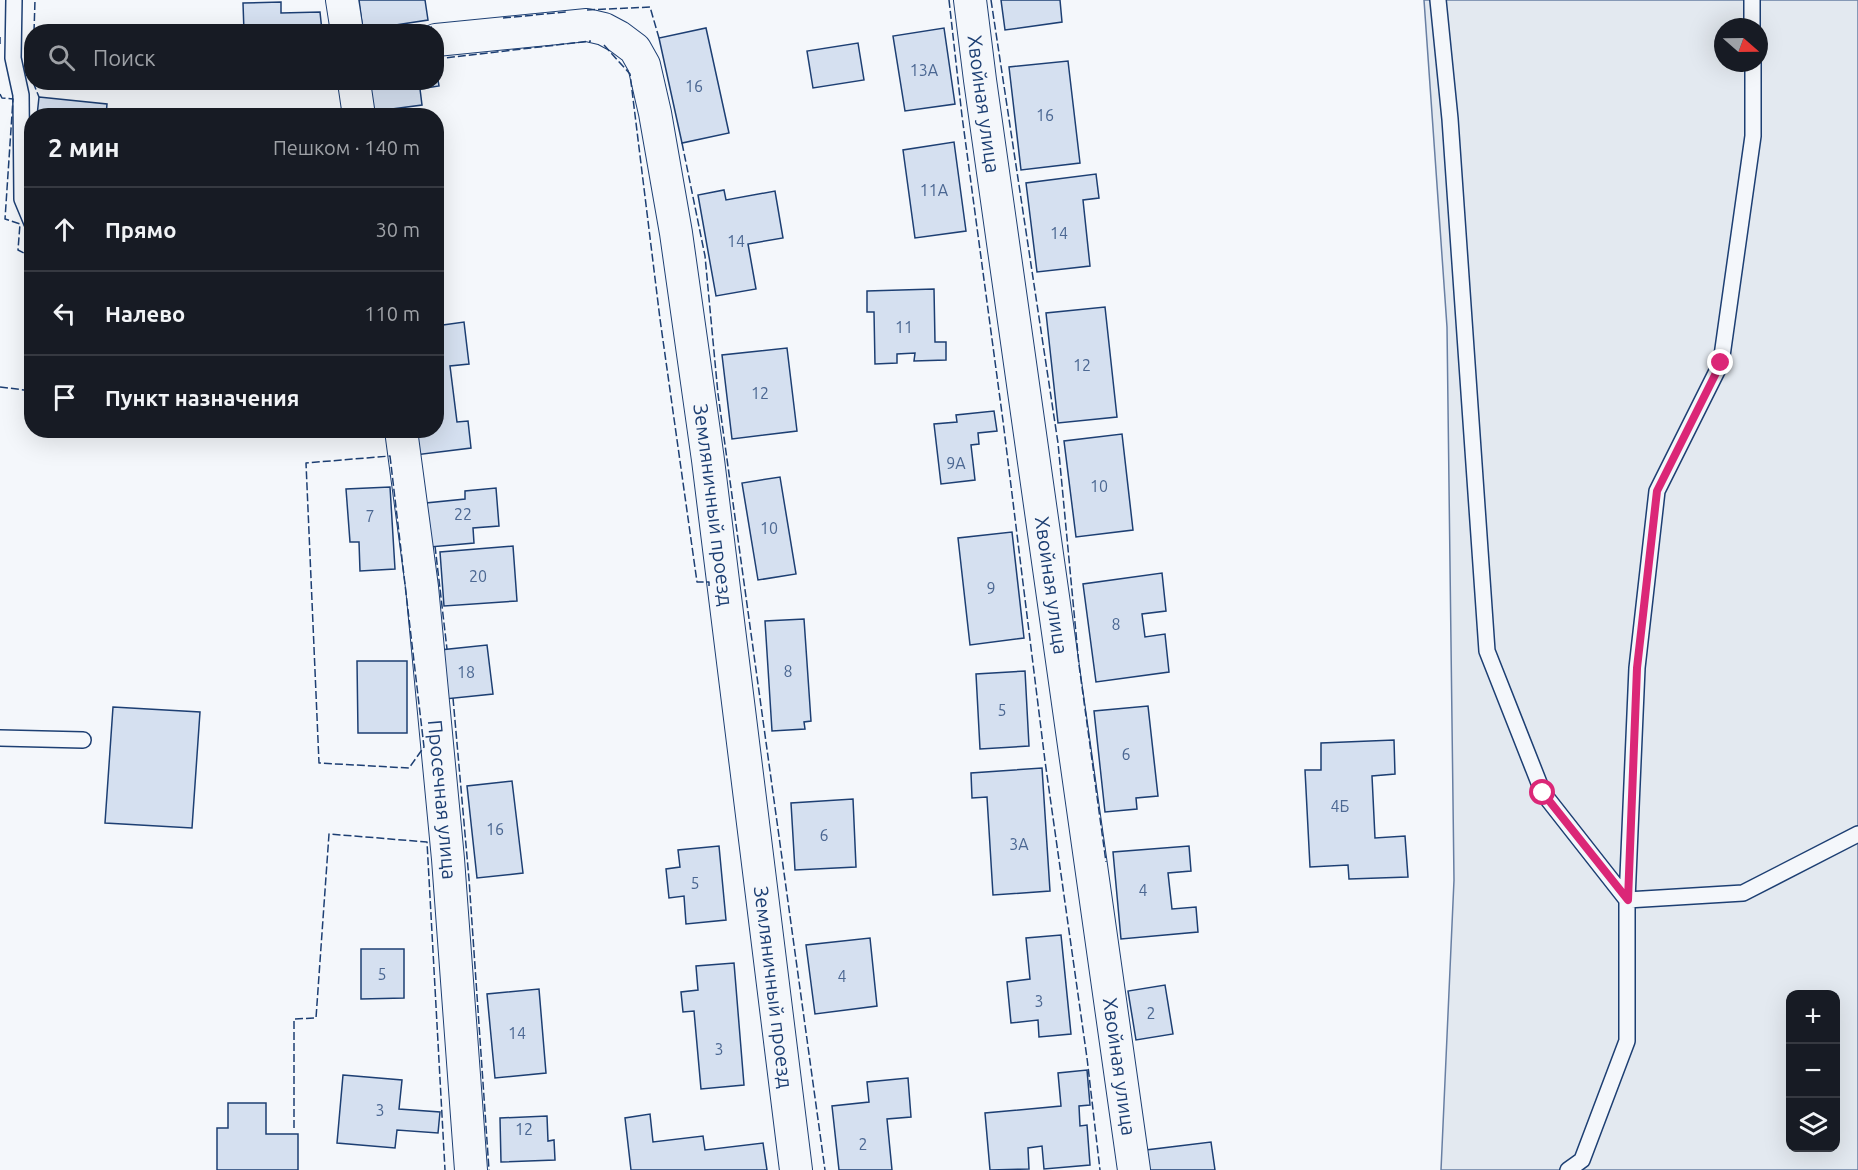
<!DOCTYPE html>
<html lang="ru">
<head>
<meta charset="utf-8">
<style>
  :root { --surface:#171b24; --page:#20242c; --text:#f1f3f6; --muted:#9ea1a6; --line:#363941 }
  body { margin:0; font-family:Ubuntu,sans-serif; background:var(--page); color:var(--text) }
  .controls { position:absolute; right:18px; bottom:18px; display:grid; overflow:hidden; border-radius:12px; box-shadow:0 6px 24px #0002 }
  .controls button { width:54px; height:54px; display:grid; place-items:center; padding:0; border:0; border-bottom:2px solid var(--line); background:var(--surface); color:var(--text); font:30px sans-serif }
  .compass { position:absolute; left:1714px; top:18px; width:54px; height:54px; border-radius:50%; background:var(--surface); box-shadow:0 6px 24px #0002; rotate:110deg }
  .stop { position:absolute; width:18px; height:18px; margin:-14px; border:4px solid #db2777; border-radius:50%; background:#fff }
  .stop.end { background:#db2777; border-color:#fff; box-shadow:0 2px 6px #0008 }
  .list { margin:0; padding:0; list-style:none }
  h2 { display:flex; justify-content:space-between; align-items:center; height:78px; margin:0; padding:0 24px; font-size:26px }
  h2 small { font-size:20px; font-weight:400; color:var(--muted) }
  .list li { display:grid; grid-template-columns:39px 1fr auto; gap:18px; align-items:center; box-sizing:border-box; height:84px; padding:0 24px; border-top:2px solid var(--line) }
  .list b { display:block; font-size:22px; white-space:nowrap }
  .list em { font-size:20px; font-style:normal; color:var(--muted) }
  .icon { flex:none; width:33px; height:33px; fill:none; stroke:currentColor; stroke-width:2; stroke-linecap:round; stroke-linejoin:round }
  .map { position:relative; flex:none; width:1858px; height:1170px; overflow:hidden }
  .search { position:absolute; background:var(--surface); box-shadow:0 6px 24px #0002; left:24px; top:24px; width:420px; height:66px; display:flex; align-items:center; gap:15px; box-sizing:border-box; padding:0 21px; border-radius:24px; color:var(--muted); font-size:22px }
  .panel { position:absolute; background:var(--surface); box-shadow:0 6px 24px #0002; left:24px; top:108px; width:420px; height:330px; border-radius:24px }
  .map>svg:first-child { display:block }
  .green { fill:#e3e9f0; stroke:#687fa3; stroke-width:1.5; fill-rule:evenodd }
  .building { fill:#d5e0f0; stroke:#1d3f73; stroke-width:1.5 }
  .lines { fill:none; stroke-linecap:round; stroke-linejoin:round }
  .service-casing { stroke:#1d3f73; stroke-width:18 }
  .minor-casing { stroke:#1d3f73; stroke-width:34 }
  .service { stroke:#f4f7fb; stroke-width:15 }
  .minor { stroke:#f4f7fb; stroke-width:32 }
  .fence { stroke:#1d3f73; stroke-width:1.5; stroke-dasharray:8 3; stroke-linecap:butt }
  .route { stroke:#db2777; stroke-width:8 }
  .labels { text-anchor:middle; stroke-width:4.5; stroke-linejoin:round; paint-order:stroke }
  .number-label { font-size:16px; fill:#4b6792 }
  .street-label { font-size:20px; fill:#1d3f73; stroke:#f4f7fb }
</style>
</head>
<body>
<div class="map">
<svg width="1858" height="1170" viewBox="0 0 1858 1170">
  <rect width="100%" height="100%" fill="#f4f7fb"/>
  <!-- green -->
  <path class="green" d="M1424,0H1858V1170H1441L1454,880L1447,327ZM1723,27H1759V63H1723ZM1790,994H1836V1148H1790Z"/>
  <!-- building -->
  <path class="building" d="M359,0H425L428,20L363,30Z
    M1001,0H1060L1062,22L1005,30Z
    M281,2V13L320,12L322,31L335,32H244L243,3Z
    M706,28L729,133L682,143L659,38Z
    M944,28L955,104L905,111L893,36Z
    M858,43L864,80L813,88L807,51Z
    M1068,61L1080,163L1021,170L1009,67Z
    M436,68L439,86L420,89L422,105L369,112L365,82H436Z
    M304,82H337V85L304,86Z
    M39,97L107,104L106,116H37Z
    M330,112V116H287V114Z
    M954,142L966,231L915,238L903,150Z
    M1096,174L1099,198L1083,200L1090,266L1037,272L1026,183Z
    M724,190L726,200L775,191L783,238L748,244L756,289L716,296L698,195Z
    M934,289L935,342H946V360L914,361L915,353L897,354V363L875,364L874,312H867V291Z
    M1105,307L1117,417L1058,423L1046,313Z
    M464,322L469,364L450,366L457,422L468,421L471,448L415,455L412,430H436V326Z
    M787,348L797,431L732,439L722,355Z
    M994,411L997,431L978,433L979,444L971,445L975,480L941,484L934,424L957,422L956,415Z
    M1122,434L1133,530L1076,537L1064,441Z
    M780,477L796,574L758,580L742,483Z
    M390,487L395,569L360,571L359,542H350L346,489Z
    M496,488L499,526L473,528L474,543L430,547L426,503L465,499V491Z
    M1012,532L1024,638L970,645L958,538Z
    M513,546L517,601L444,606L440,552Z
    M1162,573L1166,611L1142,614L1145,637L1165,634L1169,672L1096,682L1083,584Z
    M804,619L811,721L804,722L805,729L772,731L765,621Z
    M487,645L493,694L445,699L440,650Z
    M357,661H407V733H358Z
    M1025,671L1029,746L980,749L976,674Z
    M1148,706L1158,796L1136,798L1137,809L1105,812L1094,711Z
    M113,707L200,712L192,828L105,823Z
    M1394,740L1395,774L1372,776L1375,838L1405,836L1408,877L1349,879L1348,865L1310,867L1305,770H1321V743Z
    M1042,768L1050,891L993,895L987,797L972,798L971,773Z
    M512,781L523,873L477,878L467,786Z
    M853,799L856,867L795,870L791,803Z
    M719,846L726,920L686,924L684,896L669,898L666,869L680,867L678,850Z
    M1189,846L1191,871L1168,873L1172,909L1196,907L1198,932L1121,939L1113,852Z
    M1061,935L1071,1034L1039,1037L1038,1020L1011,1023L1007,982L1030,979L1026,938Z
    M870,938L877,1006L815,1014L806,945Z
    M361,949H404V998L361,999Z
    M734,963L744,1085L701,1089L694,1011L683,1012L681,992L698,990L696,966Z
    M1165,985L1173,1034L1136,1040L1128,991Z
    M539,989L546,1073L495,1078L487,994Z
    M1087,1070L1090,1105L1079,1106L1080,1126L1087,1125L1090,1165L1044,1169L1042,1146L1028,1148L1029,1169L990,1170L985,1113L1061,1106L1058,1073Z
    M343,1075L402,1080L399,1109L440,1112L438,1133L397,1130L395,1148L337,1143Z
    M908,1078L911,1117L887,1119L892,1170H839L832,1106L869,1102L867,1082Z
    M228,1103H266V1134H298V1170H217V1128H228Z
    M650,1114L653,1142L703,1136L705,1150L763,1143L767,1170H631L625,1118Z
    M547,1116L548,1141L554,1140L555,1160L501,1162L500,1118Z
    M1211,1142L1215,1170H1148L1146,1150Z"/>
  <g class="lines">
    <defs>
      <path id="service" d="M14,0L13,58L21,95L22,199L32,223
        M1438,0L1450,119L1487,651L1543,793L1627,900L1743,893L1858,834
        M1752,0V27
        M0,738L83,740
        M1568,1170L1582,1160L1627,1041V900L1637,668L1657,491L1721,363L1753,136V63"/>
      <g id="minor">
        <path d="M342,0L347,32"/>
        <path id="s1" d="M970,0L980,80L1134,1170"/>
        <path id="s2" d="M436,40L587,25L604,29L619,37L635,49L644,65L655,113L676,233L708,460L796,1170"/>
        <path d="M354,82L359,116"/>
        <path id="s3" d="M401,430L422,587L448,859L471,1170"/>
      </g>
    </defs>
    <!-- service casing -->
    <use href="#service" class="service-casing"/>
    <!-- minor casing -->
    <use href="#minor" class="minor-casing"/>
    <!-- service -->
    <use href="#service" class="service"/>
    <!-- minor -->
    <use href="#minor" class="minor"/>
    <!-- fence -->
    <path class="fence" d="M949,0L962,116L1003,421L1045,761L1087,1058L1100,1170
      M991,0L1058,443L1079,665L1106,862
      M587,10L650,7L659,38
      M503,18L566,12
      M34,32L35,0
      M398,32L432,27
      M0,37V44
      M604,45L630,74L660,319L697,582H709V586
      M436,59L591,41
      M32,70V78
      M33,82L39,97
      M0,94L2,98L13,99L5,219L20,224L18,250L32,257
      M682,143L705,256L718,394L825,1170
      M0,387L32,391
      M390,456L424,747L409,768L319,763L306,463Z
      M435,546L447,649
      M453,698L469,879L489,1170
      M294,1128V1019L316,1018L329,834L427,842L445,1170"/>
  </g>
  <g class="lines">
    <!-- route -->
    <path class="route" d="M1543,793L1628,900L1637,668L1657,491L1721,363"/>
  </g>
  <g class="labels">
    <!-- number labels -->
    <g class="number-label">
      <text x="924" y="76">13А</text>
      <text x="694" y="92">16</text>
      <text x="1045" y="121">16</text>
      <text x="934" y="196">11А</text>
      <text x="1059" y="239">14</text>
      <text x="736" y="247">14</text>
      <text x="904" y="333">11</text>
      <text x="1082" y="371">12</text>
      <text x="760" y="399">12</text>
      <text x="956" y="469">9А</text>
      <text x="1099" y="492">10</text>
      <text x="463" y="520">22</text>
      <text x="370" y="522">7</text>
      <text x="769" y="534">10</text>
      <text x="478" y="582">20</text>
      <text x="991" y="594">9</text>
      <text x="1116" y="630">8</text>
      <text x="788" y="677">8</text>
      <text x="466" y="678">18</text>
      <text x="1002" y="716">5</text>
      <text x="1126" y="760">6</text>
      <text x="1340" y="812">4Б</text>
      <text x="495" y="835">16</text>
      <text x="824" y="841">6</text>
      <text x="1019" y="850">3А</text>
      <text x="695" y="889">5</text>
      <text x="1143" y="896">4</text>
      <text x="382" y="980">5</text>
      <text x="842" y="982">4</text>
      <text x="1039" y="1007">3</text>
      <text x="1151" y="1019">2</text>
      <text x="517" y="1039">14</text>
      <text x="719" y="1055">3</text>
      <text x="380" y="1116">3</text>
      <text x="524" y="1135">12</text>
      <text x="863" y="1150">2</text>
    </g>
    <!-- street labels -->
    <g class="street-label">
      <text dy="7" stroke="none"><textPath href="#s1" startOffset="105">Хвойная улица</textPath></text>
      <text dy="7" stroke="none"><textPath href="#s2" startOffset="670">Земляничный проезд</textPath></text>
      <text dy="7" stroke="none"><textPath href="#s1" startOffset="591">Хвойная улица</textPath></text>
      <text dy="7" stroke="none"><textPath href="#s3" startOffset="372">Просечная улица</textPath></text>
      <text dy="7" stroke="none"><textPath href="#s2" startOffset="1156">Земляничный проезд</textPath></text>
      <text dy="7" stroke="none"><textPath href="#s1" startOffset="1077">Хвойная улица</textPath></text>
    </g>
  </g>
</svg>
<div class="controls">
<button>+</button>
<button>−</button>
<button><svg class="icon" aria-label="layers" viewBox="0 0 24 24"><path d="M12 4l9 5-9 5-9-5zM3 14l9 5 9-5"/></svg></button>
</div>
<svg class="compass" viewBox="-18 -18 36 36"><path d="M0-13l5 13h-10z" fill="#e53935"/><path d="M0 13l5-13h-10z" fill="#9ea1a6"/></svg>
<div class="stop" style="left:1543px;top:793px"></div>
<div class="stop end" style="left:1721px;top:363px"></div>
<div class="search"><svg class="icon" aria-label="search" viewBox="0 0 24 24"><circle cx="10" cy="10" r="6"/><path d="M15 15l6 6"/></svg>Поиск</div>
<section class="panel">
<h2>2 мин<small>Пешком · 140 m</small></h2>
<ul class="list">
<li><svg class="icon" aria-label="ahead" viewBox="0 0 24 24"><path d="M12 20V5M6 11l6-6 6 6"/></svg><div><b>Прямо</b></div><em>30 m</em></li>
<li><svg class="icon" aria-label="left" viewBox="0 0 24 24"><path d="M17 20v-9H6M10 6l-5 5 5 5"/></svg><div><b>Налево</b></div><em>110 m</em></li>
<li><svg class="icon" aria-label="arrive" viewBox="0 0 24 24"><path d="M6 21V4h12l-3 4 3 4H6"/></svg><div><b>Пункт назначения</b></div></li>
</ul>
</section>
</div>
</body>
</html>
